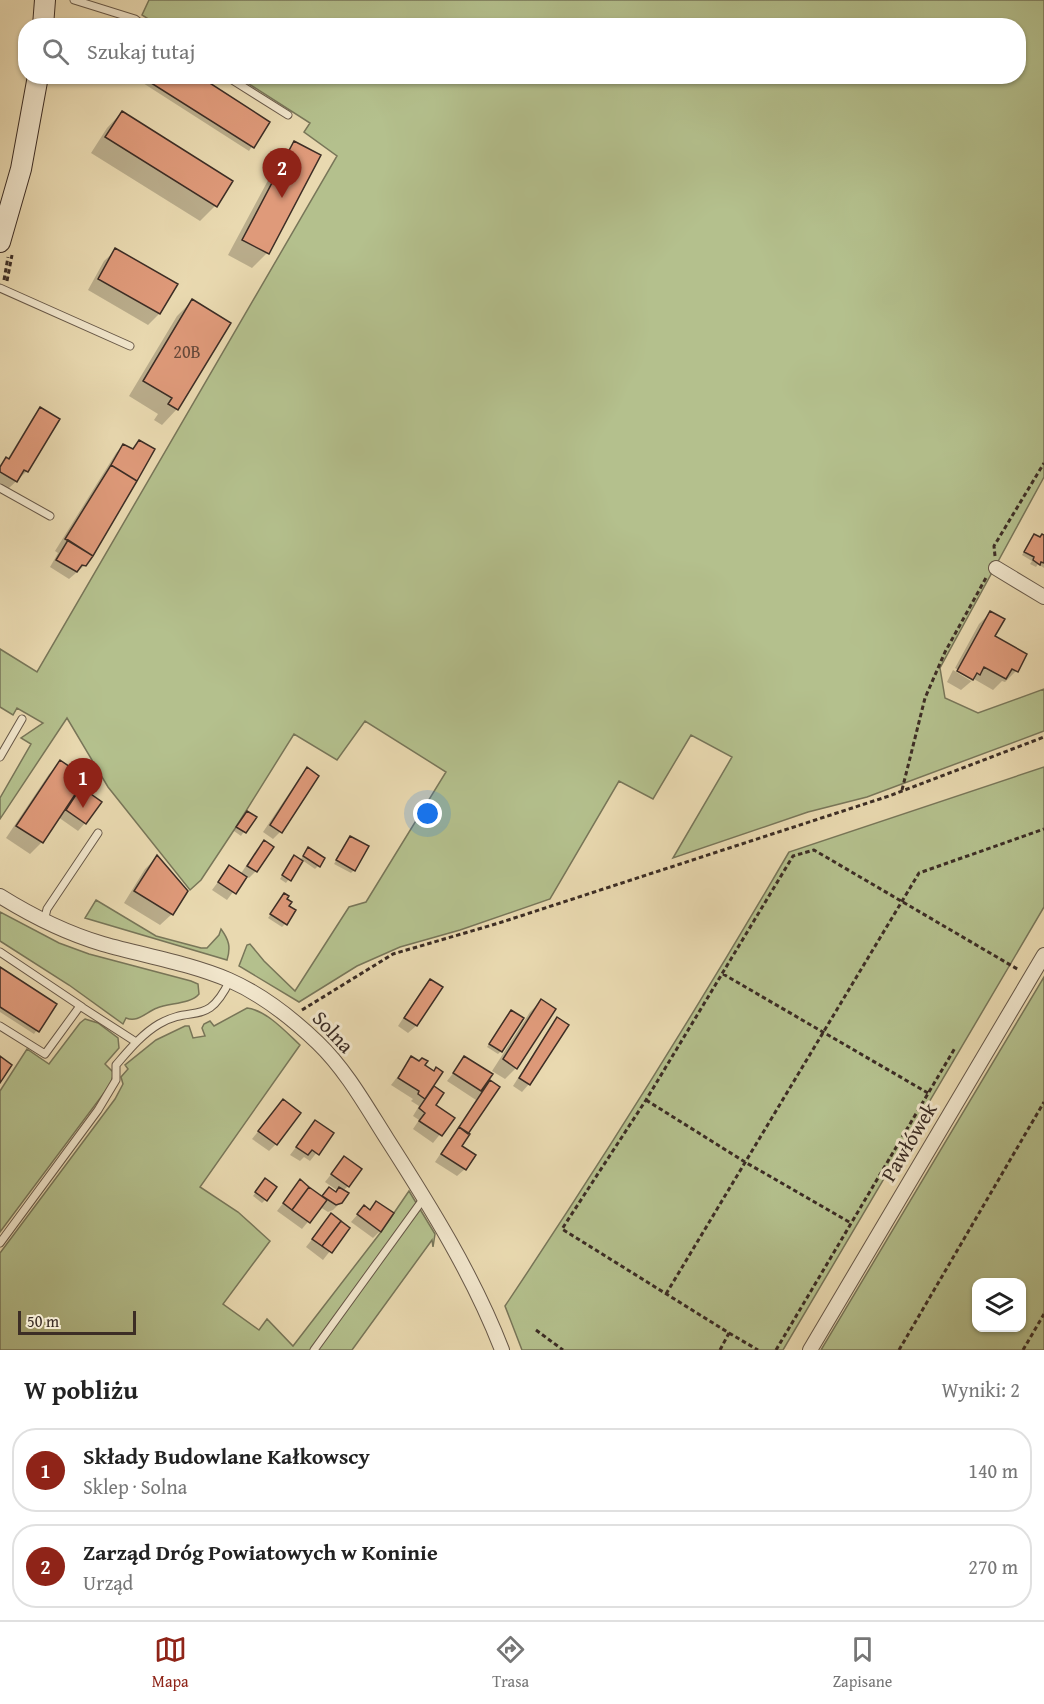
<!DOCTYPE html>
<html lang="pl">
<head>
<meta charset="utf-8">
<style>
  :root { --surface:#fff; --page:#f2f2f2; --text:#222; --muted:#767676; --line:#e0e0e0; --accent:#8f2418 }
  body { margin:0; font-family:"Gentium Book Plus",serif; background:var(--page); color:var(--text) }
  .controls { position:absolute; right:18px; bottom:18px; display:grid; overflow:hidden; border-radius:12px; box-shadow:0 2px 4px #0004 }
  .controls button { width:54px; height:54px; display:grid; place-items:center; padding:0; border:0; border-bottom:2px solid var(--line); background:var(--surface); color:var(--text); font:30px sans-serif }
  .scale { position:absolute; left:18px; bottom:15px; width:118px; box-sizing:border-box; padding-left:6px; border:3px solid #3c2d25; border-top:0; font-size:16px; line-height:21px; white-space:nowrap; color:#3c2d25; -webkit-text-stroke:4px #f1e6cc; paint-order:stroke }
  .you { position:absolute; left:428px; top:814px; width:21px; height:21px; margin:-15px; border:4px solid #fff; border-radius:50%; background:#1a73e8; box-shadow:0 0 0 9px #1a73e833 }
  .badge { display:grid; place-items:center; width:39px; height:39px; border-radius:50%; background:var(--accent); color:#fff; font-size:20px; font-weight:700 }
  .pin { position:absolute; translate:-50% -50px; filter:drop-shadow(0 2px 3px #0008) }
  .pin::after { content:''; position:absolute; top:32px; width:21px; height:18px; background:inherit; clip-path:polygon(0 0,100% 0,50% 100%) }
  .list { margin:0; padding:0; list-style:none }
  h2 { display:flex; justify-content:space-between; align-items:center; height:78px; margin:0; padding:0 24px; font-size:26px }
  h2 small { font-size:20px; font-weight:400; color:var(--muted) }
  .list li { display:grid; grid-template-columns:39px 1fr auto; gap:18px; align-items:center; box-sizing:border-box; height:84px; margin:0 12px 12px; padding:0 12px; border:2px solid var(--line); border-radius:24px }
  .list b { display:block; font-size:22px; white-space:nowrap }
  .list p { margin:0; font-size:20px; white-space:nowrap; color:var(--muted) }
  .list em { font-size:20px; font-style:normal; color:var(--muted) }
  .icon { flex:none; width:33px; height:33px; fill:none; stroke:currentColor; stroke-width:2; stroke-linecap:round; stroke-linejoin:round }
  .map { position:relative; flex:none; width:1044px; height:1350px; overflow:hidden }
  .search { position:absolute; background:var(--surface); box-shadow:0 2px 4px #0004; left:18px; right:18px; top:18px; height:66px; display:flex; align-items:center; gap:15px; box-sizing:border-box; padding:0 21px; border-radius:24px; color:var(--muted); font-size:22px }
  .sheet { height:270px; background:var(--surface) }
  nav { display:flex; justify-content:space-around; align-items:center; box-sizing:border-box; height:84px; border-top:2px solid var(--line); background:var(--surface); font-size:16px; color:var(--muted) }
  nav a { display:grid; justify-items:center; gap:3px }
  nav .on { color:var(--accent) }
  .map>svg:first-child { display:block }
  .green { fill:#b4c08d; stroke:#787659; stroke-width:1.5; fill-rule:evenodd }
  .shadow { fill:#0003 }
  .building { fill:#df9a7a; stroke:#3c2d25; stroke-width:1.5 }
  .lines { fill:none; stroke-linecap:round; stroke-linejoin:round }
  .lane-casing { stroke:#675848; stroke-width:9 }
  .street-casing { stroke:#675848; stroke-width:16 }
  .secondary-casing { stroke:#3c2d25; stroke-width:22 }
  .path { stroke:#3c2d25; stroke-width:3; stroke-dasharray:4.5 3; stroke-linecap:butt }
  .lane { stroke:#f1e6cc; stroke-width:7 }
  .street { stroke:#f1e6cc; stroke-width:14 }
  .secondary { stroke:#f1e6cc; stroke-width:20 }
  .labels { text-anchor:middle; stroke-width:6; stroke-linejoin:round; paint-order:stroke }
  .number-label { font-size:18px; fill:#65483a }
  .street-label { font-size:21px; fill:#3c2d25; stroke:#f1e6cc }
</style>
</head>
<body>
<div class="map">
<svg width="1044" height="1350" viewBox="0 0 1044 1350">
  <rect width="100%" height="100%" fill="#e9d9b0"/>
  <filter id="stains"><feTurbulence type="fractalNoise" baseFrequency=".00333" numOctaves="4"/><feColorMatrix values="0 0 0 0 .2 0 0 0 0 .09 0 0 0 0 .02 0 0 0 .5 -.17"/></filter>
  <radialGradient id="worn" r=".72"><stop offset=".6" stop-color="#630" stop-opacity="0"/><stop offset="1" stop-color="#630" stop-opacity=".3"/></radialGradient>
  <!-- green -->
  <path class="green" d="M149,0H1044V477L940,668L945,698L978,713L1044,689V731L867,797L808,812L673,858L732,757L691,735L653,799L619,781L550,899L460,930L400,947L357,966L299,1002L239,966L247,945L250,944L264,961L295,991L349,907L366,902L446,772L365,721L337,760L294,734L236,827L201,880L190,890L108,787L67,718L0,819V798L31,744L21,738L43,723L17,708L13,715L0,707V649L37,672L337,156L304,132L310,123L238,77L1018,76V26H159L142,15Z
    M1044,767V907L783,1350H522L505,1306C604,1158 699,1006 789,852Z
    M96,900L156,936L201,948H207L219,935L221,929C229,940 231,947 227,960L85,918Z
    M0,912L59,943L89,954L191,981L198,984L199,994C191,1004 169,1003 157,1008C146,1012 138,1023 126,1018L123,1024L69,985L0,941Z
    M1044,977V1350H821ZM976,1282H1022V1328H976Z
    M247,1008C266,1010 286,1032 300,1045L200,1187L238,1212L270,1241L223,1304L259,1330L267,1319L293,1346L381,1232L409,1191L435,1234L433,1247L432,1240L352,1350H0V1253L115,1099L123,1084L121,1077L128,1069L125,1065L156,1040L185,1026H189L193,1038L205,1036L202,1028L204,1024L210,1021L214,1026Z
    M85,1019L98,1023L118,1038L119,1048L105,1064L114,1073L110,1085L0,1232V1091L27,1049L49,1064L80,1023Z"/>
  <!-- shadow -->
  <path class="shadow" d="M132,76H196L268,122L249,151Z
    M122,112L231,181L215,206L200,221L91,153L107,128Z
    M295,143L319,156L267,253L252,268L228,255L280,158Z
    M116,250L176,284L159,314L148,325L88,290L104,261Z
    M192,301L177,409L162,425L154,420L158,414L129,396L177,316Z
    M40,409L58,420L26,472L8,489L0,484V465L7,460L33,417Z
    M139,441L84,566L69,579L50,567L58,553L55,551L116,453L123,445L132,449Z
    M1034,536L1039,539L1044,536V568L1038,564L1036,567L1030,564L1032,561L1022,555Z
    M990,613L993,637L1016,671L1005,682L1002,681L993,690L974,679L961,690L947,682L953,670L971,681L974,678L955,668L979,624Z
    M61,762L73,795L81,789L85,823L78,831L58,817L41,843L30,854L6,838L49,774Z
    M307,769L280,832L273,839L263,832L300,777Z
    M244,816L254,817L241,836L234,831Z
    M350,837L354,870L351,873L334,864Z
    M264,842L256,871L249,878L245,876L227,900L212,890L229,867L240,875L257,849Z
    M309,849L318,866L315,869L302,860L286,883L280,879L291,860H300Z
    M156,858L172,914L160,925L124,903L145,869Z
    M284,895L285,924L282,927L268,918Z
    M0,969L55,1004L34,1034L0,1012Z
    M430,981L441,988L416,1026L408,1033L398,1026L423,988Z
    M541,1001L516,1068L505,1079L492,1071L530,1012Z
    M508,1015L501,1051L498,1054L487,1047Z
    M557,1019L567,1026L529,1084L522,1092L513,1086L550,1027Z
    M412,1058L423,1066L432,1086L442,1093L434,1105L453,1118L433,1143L413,1129L419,1120L413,1116L419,1106L411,1101L413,1099L391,1085Z
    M465,1058L487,1080L498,1088L460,1146L465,1169L457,1176L435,1162L476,1100L447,1081Z
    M283,1101L276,1144L269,1151L252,1139Z
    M315,1122L332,1133L310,1161L304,1157L300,1161L290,1155Z
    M344,1158L348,1186L343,1191L341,1202L333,1210L328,1212L320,1207L302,1229L277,1211L300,1181L321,1197L329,1189L335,1193L338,1191L325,1182Z
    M262,1183L265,1200L262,1203L253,1196Z
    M376,1203L380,1231L373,1238L351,1222L364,1207L369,1210Z
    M331,1215L348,1228L323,1260L306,1247Z"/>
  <!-- building -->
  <path class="building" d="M140,76H199L270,122L254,148Z
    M122,111L233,181L217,207L105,137Z
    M294,141L321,155L269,254L242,240Z
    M115,248L178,284L160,314L98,279Z
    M192,299L231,323L178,410L168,404L172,398L143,381Z
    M40,407L60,419L28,472L24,470L17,482L0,472V467L6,457L9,459Z
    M139,440L155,449L137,481L111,465L123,444L133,449Z
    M111,465L137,481L93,556L65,539Z
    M1034,534L1040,537L1042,534L1044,535V563L1041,562L1040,565L1033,560L1034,557L1024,552Z
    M68,540L93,556L86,566L82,565L77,572L56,560Z
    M990,611L1005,619L995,636L1027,654L1018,672L1012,669L1006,679L984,667L980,675L977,673L973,680L957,671Z
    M60,760L86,778L43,843L16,826Z
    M307,767L319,776L282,833L270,825Z
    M81,787L102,802L86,824L66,810Z
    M247,811L257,817L246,833L236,827Z
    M350,836L369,846L355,871L336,860Z
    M264,840L274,847L257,872L247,866Z
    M308,847L325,858L320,867L303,856Z
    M157,855L188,891L173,915L134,891Z
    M294,855L303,861L291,881L282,875Z
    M229,865L247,877L236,894L218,882Z
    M284,893L289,896L287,899L292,902L289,906L296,910L287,925L270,914Z
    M0,967L57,1004L39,1032L0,1007Z
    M430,979L443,987L417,1026L404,1018Z
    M541,999L556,1009L517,1069L503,1059Z
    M511,1010L524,1018L502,1052L489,1044Z
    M557,1017L569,1025L530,1085L519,1078Z
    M0,1056L12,1065L0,1083Z
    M411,1056L419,1061L422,1058L428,1061L425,1065L434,1071L436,1067L443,1072L425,1099L418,1094L419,1091L398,1078Z
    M464,1056L493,1074L481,1091L453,1073Z
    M490,1080L500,1087L468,1134L459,1127Z
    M434,1086L444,1093L436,1105L455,1118L442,1136L419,1121L425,1113L419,1108Z
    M283,1099L301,1113L277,1145L258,1131Z
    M315,1120L334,1133L319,1155L312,1150L308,1155L296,1147Z
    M459,1127L470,1134L462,1146L476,1155L466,1170L441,1154Z
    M344,1156L362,1169L349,1187L331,1174Z
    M265,1178L277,1187L267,1201L255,1192Z
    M300,1179L309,1187L292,1210L283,1203Z
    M309,1187L327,1200L310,1223L292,1210Z
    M329,1187L336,1192L339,1187L349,1193L342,1203L336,1205L322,1196Z
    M376,1201L394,1213L381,1232L357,1214L364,1205L370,1210Z
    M331,1213L341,1221L322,1246L312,1239Z
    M341,1221L350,1228L332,1253L322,1246Z"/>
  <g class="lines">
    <defs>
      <path id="lane" d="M74,0L135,19L144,26
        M226,76L288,115
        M0,288L130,346
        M0,488L50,516
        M0,757L22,719
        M44,921L47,909L98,833
        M0,952L82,1007
        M0,1026L45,1054L80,1006L136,1042
        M0,1243L98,1110L116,1080V1065C129,1050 142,1034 159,1024C194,1004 207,1028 230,980
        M314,1350L424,1198"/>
      <path id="street" d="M996,568L1044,597
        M0,896C32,916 66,933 103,944C145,956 189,963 229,980C263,995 292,1018 318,1043C346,1070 366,1106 387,1139C430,1206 473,1275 502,1350
        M810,1350L1044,955"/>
      <path id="secondary" d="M43,26L45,0
        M0,242L21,169L38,76"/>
    </defs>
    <!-- lane casing -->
    <use href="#lane" class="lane-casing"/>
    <!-- street casing -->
    <use href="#street" class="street-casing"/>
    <!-- secondary casing -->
    <use href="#secondary" class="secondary-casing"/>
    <!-- path -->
    <path class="path" d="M4,280L8,257
      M7,281L12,255
      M995,556L994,546L1044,463
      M902,790L925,698L945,652L987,576
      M723,974L928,1093
      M302,1010L393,954L499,923L889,796L1044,737
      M646,1100L745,1162L851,1223
      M666,1294L919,873L1044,829
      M536,1330L563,1350
      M729,1333L758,1350
      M720,1350L729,1333L562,1229L646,1100L793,856L814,850L1019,970
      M776,1350L955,1048
      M899,1350L1044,1102
      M1023,1350L1044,1314"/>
    <!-- lane -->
    <use href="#lane" class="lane"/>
    <!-- street -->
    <use href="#street" class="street"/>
    <!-- secondary -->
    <use href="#secondary" class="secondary"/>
  </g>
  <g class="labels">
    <!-- number labels -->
    <g class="number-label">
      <text x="187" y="358">20B</text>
    </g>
    <!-- street labels -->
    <g class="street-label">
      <text transform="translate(333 1032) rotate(47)" y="7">Solna</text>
      <text transform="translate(909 1142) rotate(-59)" y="7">Pawłówek</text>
    </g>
  </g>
  <rect width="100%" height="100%" filter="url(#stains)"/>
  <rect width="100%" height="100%" fill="url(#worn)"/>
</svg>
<div class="controls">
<button><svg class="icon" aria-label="layers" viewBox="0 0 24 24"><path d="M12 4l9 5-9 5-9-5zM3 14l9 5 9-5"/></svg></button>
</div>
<div class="scale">50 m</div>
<div class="you"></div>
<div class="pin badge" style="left:83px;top:808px">1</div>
<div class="pin badge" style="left:282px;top:198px">2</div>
<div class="search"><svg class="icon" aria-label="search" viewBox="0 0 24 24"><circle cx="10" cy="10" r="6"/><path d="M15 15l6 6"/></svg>Szukaj tutaj</div>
</div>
<section class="sheet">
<h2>W pobliżu<small>Wyniki: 2</small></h2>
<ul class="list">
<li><span class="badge">1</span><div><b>Składy Budowlane Kałkowscy</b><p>Sklep · Solna</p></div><em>140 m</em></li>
<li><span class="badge">2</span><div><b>Zarząd Dróg Powiatowych w Koninie</b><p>Urząd</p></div><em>270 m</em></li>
</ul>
</section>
<nav>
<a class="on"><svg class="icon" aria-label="map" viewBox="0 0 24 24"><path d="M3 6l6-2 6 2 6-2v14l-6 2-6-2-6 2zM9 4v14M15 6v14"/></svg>Mapa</a>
<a><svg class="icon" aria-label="directions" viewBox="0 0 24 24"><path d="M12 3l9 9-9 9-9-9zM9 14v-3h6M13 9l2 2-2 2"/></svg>Trasa</a>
<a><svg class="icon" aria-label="saved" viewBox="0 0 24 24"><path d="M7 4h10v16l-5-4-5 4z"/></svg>Zapisane</a>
</nav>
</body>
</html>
